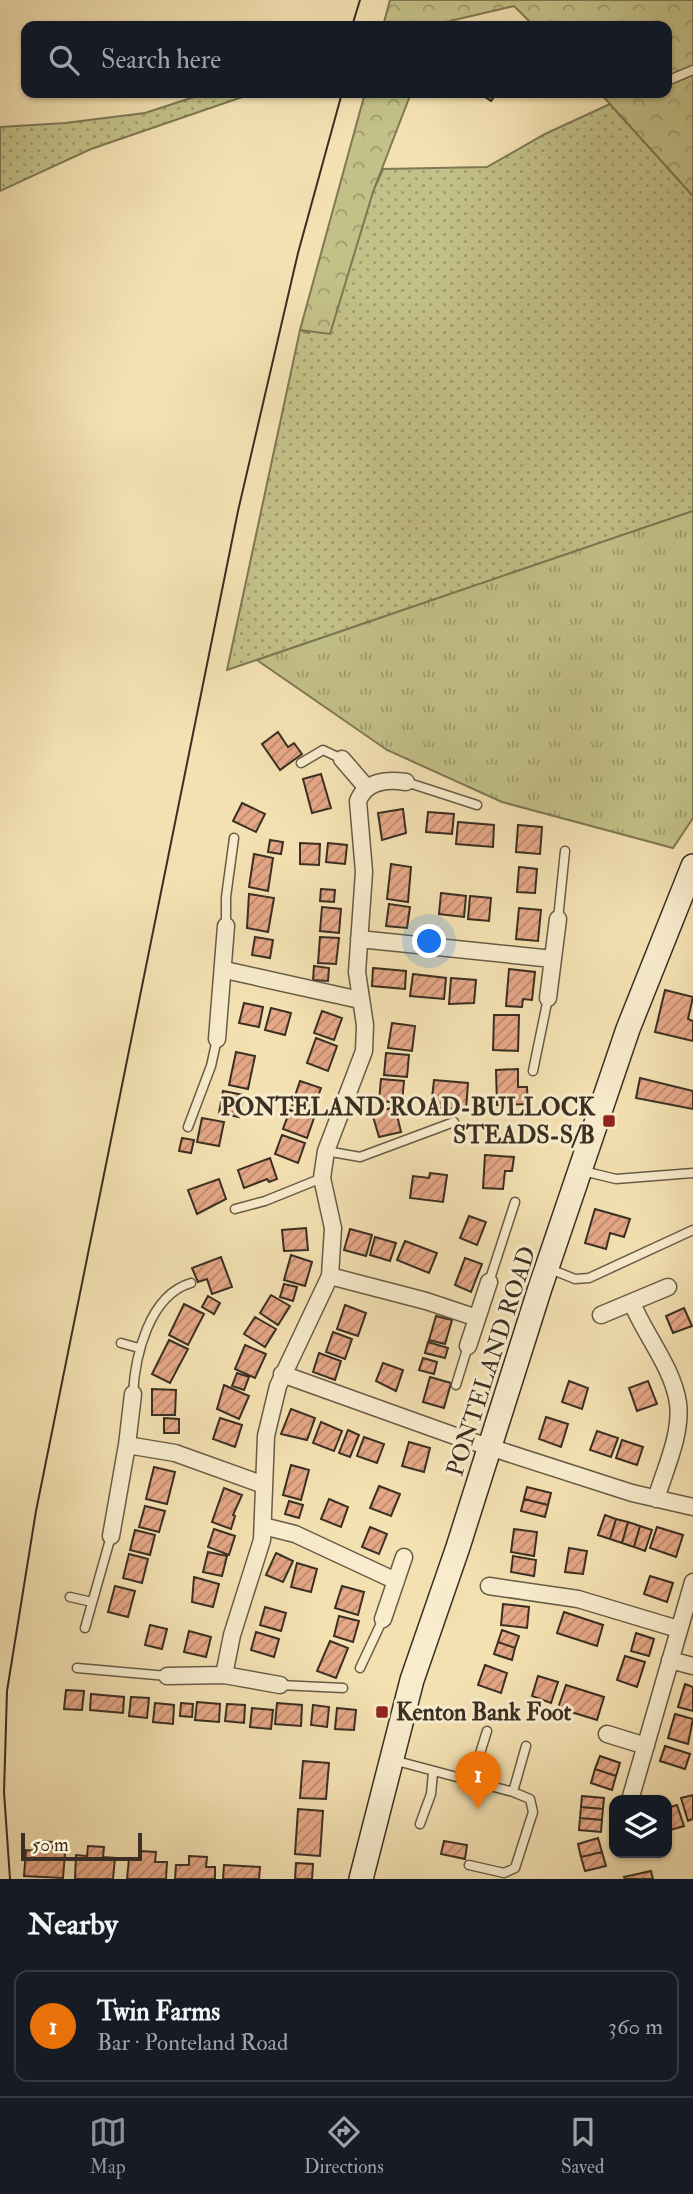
<!DOCTYPE html>
<html lang="en">
<head>
<meta charset="utf-8">
<style>
  :root { --surface:#171b24; --page:#242831; --text:#f1f3f6; --muted:#9ea1a6; --line:#363941; --accent:#8c9099 }
  body { margin:0; font-family:"IM FELL Double Pica",serif; background:var(--page); color:var(--text) }
  .controls { position:absolute; right:21px; bottom:21px; display:grid; overflow:hidden; border-radius:14px; box-shadow:0 2px 5px #0004 }
  .controls button { width:63px; height:63px; display:grid; place-items:center; padding:0; border:0; border-bottom:2px solid var(--line); background:var(--surface); color:var(--text); font:35px sans-serif }
  .scale { position:absolute; left:21px; bottom:18px; width:121px; box-sizing:border-box; padding-left:7px; border:4px solid #3a2f22; border-top:0; font-size:19px; line-height:24px; white-space:nowrap; color:#3a2f22; -webkit-text-stroke:5px #f8eccd; paint-order:stroke }
  .you { position:absolute; left:430px; top:942px; width:24px; height:24px; margin:-18px; border:5px solid #fff; border-radius:50%; background:#1a73e8; box-shadow:0 0 0 10px #1a73e833 }
  .badge { display:grid; place-items:center; width:46px; height:46px; border-radius:50%; background:var(--accent); color:#fff; font-size:23px; font-weight:700 }
  .pin { position:absolute; translate:-50% -58px; filter:drop-shadow(0 2px 4px #0008) }
  .pin::after { content:''; position:absolute; top:37px; width:24px; height:21px; background:inherit; clip-path:polygon(0 0,100% 0,50% 100%) }
  .list { margin:0; padding:0; list-style:none }
  h2 { display:flex; justify-content:space-between; align-items:center; height:91px; margin:0; padding:0 28px; font-size:30px }
  h2 small { font-size:23px; font-weight:400; color:var(--muted) }
  .list li { display:grid; grid-template-columns:46px 1fr auto; gap:21px; align-items:center; box-sizing:border-box; height:112px; margin:0 14px 14px; padding:0 14px; border:2px solid var(--line); border-radius:14px }
  .list b { display:block; font-size:26px; white-space:nowrap }
  .list p { margin:0; font-size:23px; white-space:nowrap; color:var(--muted) }
  .list em { font-size:23px; font-style:normal; color:var(--muted) }
  .icon { flex:none; width:38px; height:38px; fill:none; stroke:currentColor; stroke-width:2; stroke-linecap:round; stroke-linejoin:round }
  .map { position:relative; flex:none; width:693px; height:1879px; overflow:hidden }
  .search { position:absolute; background:var(--surface); box-shadow:0 2px 5px #0004; left:21px; right:21px; top:21px; height:77px; display:flex; align-items:center; gap:18px; box-sizing:border-box; padding:0 24px; border-radius:14px; color:var(--muted); font-size:26px }
  .sheet { height:217px; background:var(--surface) }
  nav { display:flex; justify-content:space-around; align-items:center; box-sizing:border-box; height:98px; border-top:2px solid var(--line); background:var(--surface); font-size:19px; color:var(--muted) }
  nav a { display:grid; justify-items:center; gap:4px }
  nav .on { color:var(--accent) }
  .map>svg:first-child { display:block }
  .grass { fill:url(#grass-dots); stroke:#7e7854; stroke-width:2 }
  .forest { fill:url(#forest-crowns); stroke:#7e7854; stroke-width:2 }
  .park { fill:url(#park-tufts); stroke:#7e7854; stroke-width:2 }
  .building { fill:url(#building-hatch); stroke:#3a2f22; stroke-width:2 }
  .lines { fill:none; stroke-linecap:round; stroke-linejoin:round }
  .lane-casing { stroke:#685c46; stroke-width:11 }
  .street-casing { stroke:#685c46; stroke-width:19 }
  .secondary-casing { stroke:#3a2f22; stroke-width:26 }
  .lane { stroke:#f8eccd; stroke-width:8 }
  .street { stroke:#f8eccd; stroke-width:16 }
  .secondary { stroke:#f8eccd; stroke-width:23 }
  .tram { stroke:#3a2f22; stroke-width:2 }
  .poi-dot { fill:#8f2418; stroke:#f8eccd; stroke-width:2.5 }
  .labels { text-anchor:middle; stroke-width:6; stroke-linejoin:round; paint-order:stroke }
  .poi-label { font-size:24px; font-weight:bold; fill:#3a2f22; stroke:#f8eccd; text-anchor:end }
  .street-label { font-size:24px; fill:#3a2f22; stroke:#f8eccd }
</style>
</head>
<body>
<div class="map">
<svg width="693" height="1879" viewBox="0 0 693 1879">
  <defs>
    <pattern id="grass-dots" width="8" height="8" patternUnits="userSpaceOnUse" patternTransform="scale(1.75)"><rect width="8" height="8" fill="#c3c187"/><path d="M2 2h.1M6 6h.1" fill="none" stroke="#9f9d6e" stroke-width="1.8" stroke-linecap="round"/></pattern>
    <pattern id="forest-crowns" width="20" height="18" patternUnits="userSpaceOnUse" patternTransform="scale(1.75)"><rect width="20" height="18" fill="#c3c187"/><path d="M2 6a3 3 0 1 1 6 0M12 15a3 3 0 1 1 6 0" fill="none" stroke="#9f9d6e"/></pattern>
    <pattern id="park-tufts" width="24" height="20" patternUnits="userSpaceOnUse" patternTransform="scale(1.75)"><rect width="24" height="20" fill="#c3c187"/><path d="M3 7l-1-3M5 7V3M7 7l1-3M15 17l-1-3M17 17v-4M19 17l1-3" fill="none" stroke="#9f9d6e"/></pattern>
    <pattern id="building-hatch" width="6" height="6" patternUnits="userSpaceOnUse" patternTransform="scale(1.75)"><rect width="6" height="6" fill="#e6a887"/><path d="M-1 1l2-2M0 6l6-6M5 7l2-2" fill="none" stroke="#bb896e"/></pattern>
  </defs>
  <rect width="100%" height="100%" fill="#f4e1b2"/>
  <filter id="stains"><feTurbulence type="fractalNoise" baseFrequency=".00286" numOctaves="4"/><feColorMatrix values="0 0 0 0 .2 0 0 0 0 .09 0 0 0 0 .02 0 0 0 .5 -.17"/></filter>
  <radialGradient id="worn" r=".72"><stop offset=".6" stop-color="#630" stop-opacity="0"/><stop offset="1" stop-color="#630" stop-opacity=".3"/></radialGradient>
  <!-- grass -->
  <path class="grass" d="M206,93H254L91,149L0,191V127L65,123L145,113Z
    M610,104L693,196V511L227,670L300,330L309,333L383,169L487,167L545,134Z"/>
  <!-- forest -->
  <path class="forest" d="M390,0H693V196L600,93H667V26H534L514,6L450,21L446,26H383Z
    M365,93H411L373,192L330,334L300,330Z"/>
  <!-- park -->
  <path class="park" d="M693,511V818L673,848L502,802L387,750L257,660Z"/>
  <!-- building -->
  <path class="building" d="M479,93H497L491,101Z
    M278,732L288,747L294,743L302,754L280,770L262,744Z
    M321,774L331,808L312,813L303,779Z
    M242,803L265,814L256,832L233,821Z
    M403,809L406,833L382,840L378,813Z
    M428,812L454,814L452,834L426,832Z
    M458,822L494,825L493,847L456,844Z
    M518,825L542,827L540,854L516,852Z
    M270,840L283,842L281,854L268,852Z
    M300,843L320,844L319,865L300,864Z
    M328,843L347,845L345,864L326,862Z
    M254,854L273,858L268,891L249,887Z
    M391,864L411,867L408,902L387,899Z
    M519,867L537,869L535,893L517,892Z
    M321,889L335,890L334,902L320,901Z
    M441,893L466,896L464,917L439,914Z
    M249,894L274,898L268,932L247,928Z
    M470,896L491,898L489,921L468,919Z
    M389,904L410,907L407,928L386,926Z
    M322,907L341,909L339,933L320,931Z
    M519,908L541,910L538,941L516,939Z
    M255,937L273,940L270,958L252,955Z
    M320,937L339,938L336,964L318,963Z
    M314,966L329,968L328,981L313,980Z
    M373,968L406,971L405,989L372,986Z
    M509,969L535,972L532,1000L523,999L522,1007L506,1006Z
    M413,974L446,978L444,999L410,996Z
    M451,978L476,980L474,1003L449,1004Z
    M665,990L693,997L688,1019L693,1021V1041L655,1032Z
    M244,1003L263,1007L259,1027L239,1023Z
    M271,1008L291,1013L285,1035L265,1030Z
    M322,1011L342,1018L334,1040L314,1033Z
    M494,1015H519L518,1051L493,1050Z
    M392,1023L415,1026L412,1051L388,1048Z
    M316,1038L337,1046L328,1071L307,1063Z
    M236,1052L255,1056L248,1089L229,1085Z
    M386,1053L409,1055L407,1077L384,1075Z
    M518,1069V1087H527L528,1104L497,1105L496,1070Z
    M640,1078L693,1091V1109L636,1098Z
    M381,1079L404,1081L402,1103L379,1101Z
    M434,1080L468,1083L466,1110L431,1107Z
    M300,1081L321,1088L312,1112L292,1105Z
    M223,1091L244,1095L239,1117L219,1113Z
    M395,1107L401,1132L379,1137L372,1113Z
    M290,1110L314,1118L307,1138L283,1129Z
    M202,1118L224,1122L219,1146L197,1142Z
    M282,1135L305,1143L298,1163L275,1154Z
    M182,1138L194,1140L191,1153L179,1151Z
    M485,1155L514,1157L512,1171H505L503,1189L483,1188Z
    M270,1158L277,1179L269,1182L267,1179L244,1188L238,1170Z
    M430,1173L447,1175L443,1202L410,1198L413,1176L429,1178Z
    M219,1179L226,1199L197,1214L188,1190Z
    M595,1209L630,1219L624,1237L610,1233L606,1249L585,1243Z
    M469,1216L486,1222L477,1245L460,1238Z
    M306,1228L308,1250L284,1251L282,1230Z
    M350,1229L372,1235L366,1256L344,1250Z
    M375,1237L396,1243L390,1261L370,1255Z
    M405,1241L437,1253L429,1273L397,1260Z
    M291,1255L312,1262L305,1286L284,1280Z
    M221,1257L232,1287L212,1294L207,1279L198,1282L192,1268Z
    M465,1258L482,1264L471,1292L455,1285Z
    M284,1284L297,1287L293,1301L280,1297Z
    M271,1295L290,1306L278,1325L260,1313Z
    M208,1296L220,1303L214,1314L202,1307Z
    M184,1304L204,1314L188,1345L169,1335Z
    M345,1305L366,1313L358,1336L337,1329Z
    M684,1308L692,1326L673,1333L666,1316Z
    M436,1316L452,1320L445,1344L429,1340Z
    M255,1317L276,1329L265,1347L244,1334Z
    M333,1332L352,1339L345,1359L326,1352Z
    M169,1340L188,1349L170,1383L152,1374Z
    M428,1342L448,1348L445,1358L425,1353Z
    M245,1345L266,1354L255,1378L235,1369Z
    M319,1353L341,1361L335,1380L313,1372Z
    M423,1358L437,1362L434,1374L419,1370Z
    M383,1363L403,1370L396,1391L376,1381Z
    M237,1373L249,1377L244,1390L232,1386Z
    M430,1377L451,1383L444,1408L423,1402Z
    M569,1381L588,1388L582,1409L562,1402Z
    M648,1381L657,1404L637,1411L629,1388Z
    M224,1385L249,1396L239,1419L217,1409Z
    M152,1389L176,1390L175,1415H152Z
    M291,1409L315,1418L307,1440L281,1434Z
    M546,1417L568,1424L561,1447L539,1439Z
    M164,1418L179,1419V1433H164Z
    M220,1418L242,1425L235,1447L213,1439Z
    M321,1422L342,1431L334,1451L313,1443Z
    M348,1430L359,1435L350,1457L339,1453Z
    M597,1431L618,1438L611,1457L590,1450Z
    M364,1437L384,1444L377,1463L357,1456Z
    M622,1440L643,1447L637,1465L616,1458Z
    M409,1442L430,1448L424,1472L402,1466Z
    M291,1465L309,1470L301,1500L283,1495Z
    M154,1467L175,1472L167,1504L146,1499Z
    M379,1486L400,1494L391,1516L370,1508Z
    M527,1487L551,1493L548,1505L524,1499Z
    M224,1488L242,1495L233,1515L235,1516L231,1529L212,1522Z
    M329,1499L348,1507L341,1527L321,1519Z
    M524,1499L548,1505L545,1517L521,1511Z
    M289,1501L303,1505L299,1518L285,1514Z
    M145,1506L165,1511L159,1532L139,1527Z
    M605,1515L616,1519L610,1539L598,1535Z
    M616,1519L628,1522L622,1543L610,1539Z
    M628,1522L640,1526L634,1547L622,1543Z
    M640,1526L652,1530L645,1551L634,1547Z
    M370,1527L387,1534L379,1554L362,1547Z
    M657,1527L683,1535L676,1557L650,1548Z
    M214,1529L235,1536L229,1555L208,1547Z
    M514,1529L537,1532L534,1556L511,1552Z
    M135,1530L155,1535L150,1555L130,1550Z
    M569,1548L587,1551L583,1574L565,1572Z
    M208,1552L227,1556L222,1576L203,1572Z
    M276,1553L293,1561L283,1582L266,1575Z
    M129,1554L148,1559L142,1583L123,1578Z
    M513,1556L536,1560L534,1576L511,1572Z
    M297,1563L317,1569L311,1592L291,1587Z
    M650,1576L673,1583L667,1602L644,1594Z
    M194,1577L219,1584L213,1607L192,1602Z
    M115,1586L135,1591L128,1617L108,1612Z
    M342,1586L364,1592L358,1615L335,1608Z
    M503,1604L529,1607L527,1628L501,1625Z
    M265,1607L286,1613L281,1631L260,1625Z
    M564,1612L603,1625L597,1646L557,1633Z
    M339,1616L359,1621L353,1642L334,1636Z
    M150,1625L167,1629L162,1649L145,1645Z
    M502,1630L519,1636L515,1648L498,1642Z
    M189,1631L211,1637L206,1657L184,1652Z
    M256,1632L279,1639L274,1657L251,1650Z
    M636,1633L654,1639L649,1656L631,1651Z
    M330,1641L348,1648L336,1678L317,1671Z
    M498,1642L515,1648L512,1660L494,1654Z
    M625,1656L645,1662L637,1687L617,1680Z
    M485,1665L507,1673L501,1693L478,1685Z
    M538,1676L558,1682L551,1703L532,1696Z
    M685,1684L693,1687V1711L678,1707Z
    M566,1685L604,1697L597,1720L558,1708Z
    M66,1690L84,1691L82,1710L64,1709Z
    M91,1694L124,1697L123,1713L90,1710Z
    M131,1697L149,1698L147,1718L129,1716Z
    M197,1702L220,1704L219,1722L195,1720Z
    M155,1703L174,1705L173,1724L153,1722Z
    M181,1703L193,1704L192,1717L180,1716Z
    M277,1703L302,1705L301,1726L275,1724Z
    M227,1704L245,1705L244,1723L225,1721Z
    M313,1705L329,1707L327,1727L311,1725Z
    M252,1708L273,1710L271,1729L250,1727Z
    M337,1708L356,1710L354,1730L335,1729Z
    M675,1714L693,1719L688,1744L668,1738Z
    M665,1746L690,1754L685,1769L660,1761Z
    M600,1756L620,1763L616,1776L595,1769Z
    M303,1761L329,1763L326,1799L300,1798Z
    M595,1769L616,1776L612,1790L591,1783Z
    M693,1795V1819L688,1821L681,1798Z
    M582,1796L604,1798L603,1809L581,1807Z
    M677,1805L684,1826L667,1831V1808Z
    M581,1807L603,1809L602,1820L580,1818Z
    M298,1809L323,1811L320,1856L295,1854Z
    M580,1818L602,1820L601,1832L579,1830Z
    M598,1838L602,1852L581,1857L578,1844Z
    M38,1841L53,1842V1852L65,1853L63,1878L24,1876L26,1850L37,1851Z
    M444,1841L467,1845L465,1859L441,1854Z
    M88,1846L104,1847L103,1857L115,1858L113,1879H75L76,1855L87,1856Z
    M140,1851L156,1852L155,1862H167L166,1879H127L129,1859L139,1860Z
    M602,1852L606,1866L585,1871L581,1857Z
    M189,1856L207,1857L206,1867H215V1879H175L176,1865H189Z
    M296,1863L313,1864L312,1879H295Z
    M224,1865L260,1867L259,1879H223Z
    M651,1871L653,1879H625L624,1877Z"/>
  <g class="lines">
    <defs>
      <path id="lane" d="M667,81L693,70
        M301,763L323,750L342,759
        M406,782L477,805
        M558,919L565,851
        M226,926V897L234,838
        M533,1071L548,998
        M188,1127L211,1066L217,1039
        M326,1151L360,1157L454,1122
        M583,1171L616,1179L693,1173
        M235,1209L265,1201L322,1178
        M550,1269L575,1279L589,1278L693,1230
        M489,1282L515,1202
        M121,1343L139,1348
        M456,1385L468,1346
        M133,1394C135,1356 149,1295 191,1283
        M70,1597L92,1602
        M85,1628L111,1536
        M77,1668L167,1676
        M360,1668L383,1619
        M280,1685L343,1688
        M393,1760L513,1792L530,1799L533,1812L515,1868L504,1873L469,1865
        M471,1782L487,1731
        M513,1792L526,1746
        M420,1824L431,1794L433,1773"/>
      <path id="street" d="M342,759L367,788
        M359,939L553,959
        M225,970L360,1000
        M548,998L558,919
        M217,1039L226,926
        M330,1276L426,1301L477,1318
        M632,1303C645,1335 673,1368 678,1403C682,1434 665,1469 656,1499
        M601,1315L668,1287
        M468,1346L489,1282
        M282,1374L455,1436L632,1493L693,1507
        M127,1445L175,1453L264,1485
        M263,1526L295,1534L396,1581
        M111,1536L127,1445L133,1394
        M489,1586L578,1599L678,1629
        M383,1619L404,1557
        M670,1660L693,1666
        M224,1675L232,1635L262,1540L266,1436L278,1386L330,1276L333,1228L322,1178L326,1151L364,1051L365,1025L357,972L364,872L358,801C366,781 387,779 406,782
        M167,1676L224,1675L280,1685
        M607,1734L646,1746
        M630,1800L693,1582"/>
      <path id="secondary" d="M361,1879L412,1680L458,1547L540,1288L628,1029L693,866"/>
    </defs>
    <!-- lane casing -->
    <use href="#lane" class="lane-casing"/>
    <!-- street casing -->
    <use href="#street" class="street-casing"/>
    <!-- secondary casing -->
    <use href="#secondary" class="secondary-casing"/>
    <!-- lane -->
    <use href="#lane" class="lane"/>
    <!-- street -->
    <use href="#street" class="street"/>
    <!-- secondary -->
    <use href="#secondary" class="secondary"/>
    <!-- tram -->
    <path class="tram" d="M352,26L360,0
      M10,1879L4,1792L7,1691L36,1511L238,511L298,253L342,93"/>
  </g>
  <!-- markers -->
  <g class="poi-dot">
    <rect x="602" y="1114" width="14" height="14" rx="3.5"/>
    <rect x="375" y="1705" width="14" height="14" rx="3.5"/>
  </g>
  <g class="labels">
    <!-- poi labels -->
    <g class="poi-label">
      <text x="595" y="1115">PONTELAND ROAD-BULLOCK<tspan x="595" dy="28">STEADS-S/B</tspan></text>
      <text x="396" y="1720" text-anchor="start">Kenton Bank Foot</text>
    </g>
    <!-- street labels -->
    <g class="street-label">
      <text transform="translate(491 1361) rotate(-72)" y="8">PONTELAND ROAD</text>
    </g>
  </g>
  <rect width="100%" height="100%" filter="url(#stains)"/>
  <rect width="100%" height="100%" fill="url(#worn)"/>
</svg>
<div class="controls">
<button><svg class="icon" aria-label="layers" viewBox="0 0 24 24"><path d="M12 4l9 5-9 5-9-5zM3 14l9 5 9-5"/></svg></button>
</div>
<div class="scale">50 m</div>
<div class="you"></div>
<div class="pin badge" style="left:478px;top:1809px;background:#e8710a">1</div>
<div class="search"><svg class="icon" aria-label="search" viewBox="0 0 24 24"><circle cx="10" cy="10" r="6"/><path d="M15 15l6 6"/></svg>Search here</div>
</div>
<section class="sheet">
<h2>Nearby<small></small></h2>
<ul class="list">
<li><span class="badge" style="background:#e8710a">1</span><div><b>Twin Farms</b><p>Bar · Ponteland Road</p></div><em>360 m</em></li>
</ul>
</section>
<nav>
<a class="on"><svg class="icon" aria-label="map" viewBox="0 0 24 24"><path d="M3 6l6-2 6 2 6-2v14l-6 2-6-2-6 2zM9 4v14M15 6v14"/></svg>Map</a>
<a><svg class="icon" aria-label="directions" viewBox="0 0 24 24"><path d="M12 3l9 9-9 9-9-9zM9 14v-3h6M13 9l2 2-2 2"/></svg>Directions</a>
<a><svg class="icon" aria-label="saved" viewBox="0 0 24 24"><path d="M7 4h10v16l-5-4-5 4z"/></svg>Saved</a>
</nav>
</body>
</html>
